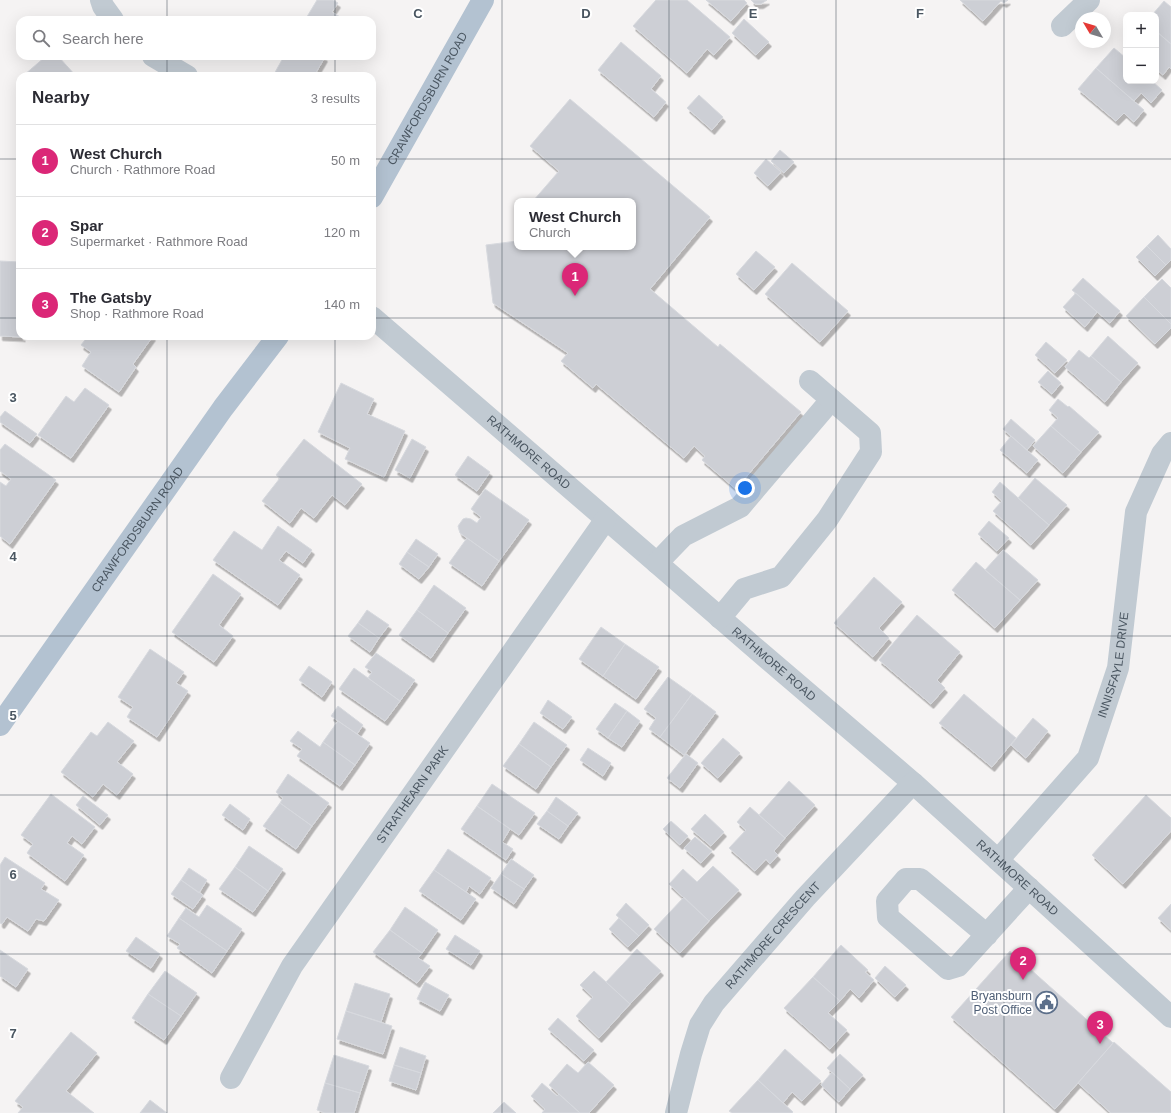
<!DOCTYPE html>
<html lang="en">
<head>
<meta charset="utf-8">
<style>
  :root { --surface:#fff; --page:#f7f7f7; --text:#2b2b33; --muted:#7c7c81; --line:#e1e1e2; --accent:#db2777 }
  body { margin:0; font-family:Arial,sans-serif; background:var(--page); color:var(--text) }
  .controls { position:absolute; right:12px; top:12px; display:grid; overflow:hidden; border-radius:8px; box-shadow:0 4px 16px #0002 }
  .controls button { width:36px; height:36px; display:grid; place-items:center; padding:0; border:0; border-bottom:1px solid var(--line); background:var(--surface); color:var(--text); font:20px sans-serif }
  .compass { position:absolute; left:1075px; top:12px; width:36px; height:36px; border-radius:50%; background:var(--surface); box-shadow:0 4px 16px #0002; rotate:308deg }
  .you { position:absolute; left:745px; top:488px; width:14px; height:14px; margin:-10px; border:3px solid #fff; border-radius:50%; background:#1a73e8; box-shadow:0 0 0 6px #1a73e833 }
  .badge { display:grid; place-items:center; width:26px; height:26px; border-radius:50%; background:var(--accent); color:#fff; font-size:13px; font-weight:700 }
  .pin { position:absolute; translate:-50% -33px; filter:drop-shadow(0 1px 2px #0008) }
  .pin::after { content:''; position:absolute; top:21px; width:14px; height:12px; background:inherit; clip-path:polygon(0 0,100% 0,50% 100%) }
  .popup { position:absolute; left:514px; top:198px; width:122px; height:52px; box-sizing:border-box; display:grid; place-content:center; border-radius:8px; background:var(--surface); filter:drop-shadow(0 1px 3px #0005); font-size:13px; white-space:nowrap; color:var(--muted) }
  .popup b { font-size:15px; color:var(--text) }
  .popup::after { content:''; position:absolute; left:50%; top:100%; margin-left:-8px; border:8px solid transparent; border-top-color:var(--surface) }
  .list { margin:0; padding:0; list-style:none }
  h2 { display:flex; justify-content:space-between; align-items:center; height:52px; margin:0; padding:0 16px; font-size:17px }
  h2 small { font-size:13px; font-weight:400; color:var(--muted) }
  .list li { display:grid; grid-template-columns:26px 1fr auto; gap:12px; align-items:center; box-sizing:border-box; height:72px; padding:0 16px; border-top:1px solid var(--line) }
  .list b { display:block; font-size:15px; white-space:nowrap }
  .list p { margin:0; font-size:13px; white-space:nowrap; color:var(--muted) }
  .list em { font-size:13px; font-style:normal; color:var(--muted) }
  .icon { flex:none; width:22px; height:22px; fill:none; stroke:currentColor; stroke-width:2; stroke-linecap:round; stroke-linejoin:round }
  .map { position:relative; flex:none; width:1171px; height:1113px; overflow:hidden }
  .search { position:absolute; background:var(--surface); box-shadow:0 4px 16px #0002; left:16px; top:16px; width:360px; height:44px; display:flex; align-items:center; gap:10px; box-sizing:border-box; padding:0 14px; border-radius:12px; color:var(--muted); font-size:15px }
  .panel { position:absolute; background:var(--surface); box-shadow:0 4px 16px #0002; left:16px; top:72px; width:360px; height:268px; border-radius:12px }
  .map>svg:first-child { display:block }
  .building { fill:#cdcfd5; stroke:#d7d9de; filter:url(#shadow) }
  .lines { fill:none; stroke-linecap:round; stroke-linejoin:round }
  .minor { stroke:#c1cad2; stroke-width:22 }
  .major { stroke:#b3c2d1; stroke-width:22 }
  .grid { fill:none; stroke:#4a5661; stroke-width:1; stroke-opacity:0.55 }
  .labels { text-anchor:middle; stroke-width:4; stroke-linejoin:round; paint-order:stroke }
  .street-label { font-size:12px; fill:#4a5661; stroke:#fff }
  .service-label { font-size:12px; fill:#4e5e75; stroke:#fff; text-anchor:end }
  .grid-label { font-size:13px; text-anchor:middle; font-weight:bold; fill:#4a5661; stroke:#fff; stroke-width:4; stroke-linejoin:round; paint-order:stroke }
</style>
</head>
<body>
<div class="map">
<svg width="1171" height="1113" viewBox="0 0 1171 1113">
  <defs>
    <filter id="shadow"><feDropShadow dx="2.5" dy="4.5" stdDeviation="0" flood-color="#0004"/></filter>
  </defs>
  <rect width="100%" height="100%" fill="#f5f3f3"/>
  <!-- building -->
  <path class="building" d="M317,0H333L338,3L332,12L345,20H305Z
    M656,0H687L730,37L714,55L707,49L687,73L633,26Z
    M706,0H744L747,3L731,21Z
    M751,0H767L761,4H755Z
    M960,0H1008L1004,3L1001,1L983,21Z
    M1164,1L1171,7V44L1156,31V15H1152Z
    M744,19L769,42L756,55L732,33Z
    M1156,31L1171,44V69L1169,67L1163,75L1156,69Z
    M621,42L661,76L651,89L666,102L654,117L598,70Z
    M1114,48L1126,58V81H1152L1162,90L1151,103L1141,93L1134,101L1096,68Z
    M46,56H58L76,76H23Z
    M284,56H323L325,57L314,76H273Z
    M1096,68L1144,110L1134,122L1124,113L1116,121L1078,89Z
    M699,95L723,117L712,130L687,108Z
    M570,99L710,217L650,289L718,347L720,344L801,412L736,489L702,460L705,456L694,446L684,458L596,384L593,388L561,361L568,353L493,303L486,245L517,241V247H633V201H533L559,171L530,146Z
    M780,150L794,162L784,173L771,161Z
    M766,159L781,172L768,186L754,173Z
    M1158,235L1171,249V260L1166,265L1147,246Z
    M1147,246L1166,265L1155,276L1136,257Z
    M756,251L775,267L754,290L736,274Z
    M0,261L20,262V336L23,337L0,336Z
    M792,263L848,311L820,342L765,294Z
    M1083,278L1120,311L1110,323L1072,290Z
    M1162,279L1171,288V324L1144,297Z
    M1076,293L1097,312L1085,327L1063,307Z
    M1144,297L1171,324V328L1155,344L1126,316Z
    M88,336H153L133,364L136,367L119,392L82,366L91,352L81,345Z
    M1108,336L1138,363L1121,382L1091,356Z
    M1046,342L1067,360L1055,373L1035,355Z
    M1079,350L1089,358L1091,356L1121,382L1105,402L1065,367Z
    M1048,371L1061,383L1052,394L1038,382Z
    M341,383L374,399L367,414L405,431L384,477L345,459L350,448L318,432Z
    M85,388L109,405L71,458L38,435L66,396L74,402Z
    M1058,399L1068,407L1069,406L1099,432L1081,452L1051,426L1058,418L1049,410Z
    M5,411L37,434L30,443L0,422V417Z
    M1011,419L1035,440L1027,450L1003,429Z
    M1051,426L1081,452L1063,473L1033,446Z
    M1011,436L1038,460L1027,473L1000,450Z
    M304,439L362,484L345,505L332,495L314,518L301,508L290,523L262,501L280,478L276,475Z
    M412,439L426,447L410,478L395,470Z
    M5,444L56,480L10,544L0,536V482L6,486L11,479L0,471V450Z
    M468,456L490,472L477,491L455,475Z
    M1035,478L1067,505L1049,525L1018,498Z
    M1000,482L1049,525L1031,545L993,511L1002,501L992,492Z
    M485,489L529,520L499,561L460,533L459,530L458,526L463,519L466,518L471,519L477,523L481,517L471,509Z
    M989,521L1009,538L997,551L978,534Z
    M278,526L312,550L303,563L286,551L279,560L300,575L278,605L213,560L234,531L262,550Z
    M467,538L499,561L482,586L449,563Z
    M416,539L438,554L429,567L407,552Z
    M1003,550L1038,580L1020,600L985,570Z
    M407,552L429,567L419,579L399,564Z
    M976,562L1020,600L995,628L952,590Z
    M213,574L241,594L219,625L233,636L214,662L172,632Z
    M874,577L902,602L879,628L889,638L873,657L834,623Z
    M434,585L466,608L448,633L417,610Z
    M367,610L389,625L379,638L358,623Z
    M417,610L448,633L431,658L399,635Z
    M917,615L960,652L937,680L945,688L931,704L879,660Z
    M358,623L379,638L370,652L348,636Z
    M601,627L625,644L603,676L579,659Z
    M625,644L659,667L636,699L603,676Z
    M150,649L184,672L176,683L188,691L157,737L127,717L133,707L118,697Z
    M376,653L415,680L400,701L368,678L372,672L365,667Z
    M309,666L332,682L322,697L299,680Z
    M354,668L400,701L385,721L339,689Z
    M668,677L692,694L660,737L649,729L656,718L644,709Z
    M692,694L716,712L684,755L660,737Z
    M964,694L1016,738L992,767L939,723Z
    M548,700L572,717L563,729L540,713Z
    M615,703L627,711L608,738L596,729Z
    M338,706L363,725L357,734L331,716Z
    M627,711L640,721L622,747L608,738Z
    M1033,718L1048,731L1026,758L1011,745Z
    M338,721L370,743L355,765L323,742Z
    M108,722L134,741L117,762L133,774L117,795L103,784L93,797L61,772L91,732L97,736Z
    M534,722L567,745L551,767L519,744Z
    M298,731L320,747L323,742L355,765L340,786L297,756L302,749L290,741Z
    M723,738L740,753L718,778L701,763Z
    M519,744L551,767L536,789L503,766Z
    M588,748L611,763L603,776L580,760Z
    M686,754L698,763L680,788L667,778Z
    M288,774L329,803L312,826L280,803L283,798L276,792Z
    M789,781L815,805L785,838L759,815Z
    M492,784L535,813L519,835L477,806Z
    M51,794L95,827L82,844L72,836L67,843L84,855L65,881L27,853L33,844L21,835Z
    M1146,795L1171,818V831L1123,884L1092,855Z
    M83,796L108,815L100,825L76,805Z
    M556,797L578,813L568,826L547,811Z
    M280,803L312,826L296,849L263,826Z
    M230,804L250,819L243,830L222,815Z
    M477,806L510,829L502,842L513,849L506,860L461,829Z
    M750,807L785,838L774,851L778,855L770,864L766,859L755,871L729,848L746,830L737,822Z
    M547,811L568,826L559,839L537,824Z
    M705,814L724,832L711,846L691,829Z
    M671,821L688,836L680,845L663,829Z
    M695,837L712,851L701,863L684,848Z
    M249,846L283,869L268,891L235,867Z
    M448,849L491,878L480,894L469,886L466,892L434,870Z
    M5,857L45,883L41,889L59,900L44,921L36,919L28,931L7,917L2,924L0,923V865Z
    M511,859L534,875L524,889L501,874Z
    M713,866L739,890L709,921L669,884L683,869L697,882Z
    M235,867L268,891L253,912L219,889Z
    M189,868L207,880L199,893L181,880Z
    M434,870L476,899L461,920L419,891Z
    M501,874L524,889L514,904L491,888Z
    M181,880L203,895L193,909L171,894Z
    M684,897L709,921L680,953L654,929Z
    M626,903L649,925L639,936L616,915Z
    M1171,904V930L1158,918Z
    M207,905L242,929L227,951L179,918L186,908L199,917Z
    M405,907L438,930L422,953L390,930Z
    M179,918L227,951L212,973L177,948L180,944L167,936Z
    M619,918L639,936L628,947L609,929Z
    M390,930L422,953L418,958L430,966L417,983L373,952Z
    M455,935L480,951L471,965L446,949Z
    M136,937L160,954L151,968L126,951Z
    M841,945L868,970L865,972L874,980L859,998L850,989L840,1001L813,977Z
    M637,949L661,971L630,1004L606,982Z
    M0,950L28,969L16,987L0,976Z
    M1010,951L1113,1043L1055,1109L951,1017Z
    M885,966L906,985L895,997L875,978Z
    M165,971L197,993L181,1016L148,994Z
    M594,971L630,1004L599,1038L576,1016L593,997L580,985Z
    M813,977L840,1001L828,1013L847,1030L830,1049L784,1008Z
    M425,982L449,995L440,1011L417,999Z
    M355,983L390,994L381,1022L346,1011Z
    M148,994L181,1016L164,1040L132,1018Z
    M346,1011L392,1026L383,1054L337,1039Z
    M558,1018L594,1050L584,1061L548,1029Z
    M71,1032L97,1053L66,1091L94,1113H18L23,1107L15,1101Z
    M1114,1042L1171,1092V1113H1111L1078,1083Z
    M400,1047L426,1056L421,1073L394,1065Z
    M785,1049L821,1081L802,1101L792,1092L783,1103L758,1080Z
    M840,1054L863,1075L850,1089L827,1068Z
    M334,1055L369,1066L360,1093L325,1083Z
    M588,1062L614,1085L589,1113H580L549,1085L567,1064L578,1073Z
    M394,1065L421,1073L416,1090L389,1081Z
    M832,1072L850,1089L839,1102L821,1085Z
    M758,1080L793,1112L792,1113H732L729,1111Z
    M325,1083L360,1093L354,1113H325L317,1110Z
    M542,1083L557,1096L559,1094L580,1113H542L545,1109L531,1096Z
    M150,1100L167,1113H140Z
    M504,1102L516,1113H493Z"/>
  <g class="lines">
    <!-- minor -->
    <g class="minor">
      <path d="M101,0L103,6L113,20"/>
      <path d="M1062,26L1089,0"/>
      <path d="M153,56L187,76"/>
      <path id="s1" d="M372,317L657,563L748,642L913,783L1171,1017"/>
      <path d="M657,563L683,536L740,507L831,400"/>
      <path d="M720,618L744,589L781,577L827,520L871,452L870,433L810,381"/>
      <path id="s2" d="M998,860L1088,758L1118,668L1136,512L1162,454L1171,443"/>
      <path d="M987,935L920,879H906L887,901L888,917L948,969L958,966L1029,888"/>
      <path id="s3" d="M231,1078L292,966L606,519"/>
      <path id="s4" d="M676,1113L691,1054L700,1025L714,1003L805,898L913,783"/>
    </g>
    <!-- major -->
    <g class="major">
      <path id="s5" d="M372,197L483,0"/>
      <path id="s6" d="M0,725L223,408L278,336"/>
    </g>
  </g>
  <!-- grid -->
  <path class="grid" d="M167,0V20M335,0V20M502,0V1113M669,0V1113M836,0V1113M1004,0V1113M167,56V76M335,56V76M0,159H20M372,159H1171M0,318H20M372,318H1171M167,336V1113M335,336V1113M0,477H1171M0,636H1171M0,795H1171M0,954H1171"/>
  <!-- icons -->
  <defs>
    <symbol id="civic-ring" viewBox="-11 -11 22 22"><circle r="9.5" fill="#fff" stroke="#5c6f8a" stroke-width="1.5"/><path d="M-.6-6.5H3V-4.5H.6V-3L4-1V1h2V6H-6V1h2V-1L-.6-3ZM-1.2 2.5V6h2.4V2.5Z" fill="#5c6f8a"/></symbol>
  </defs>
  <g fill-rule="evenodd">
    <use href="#civic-ring" x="1034" y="990" width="25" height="25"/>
  </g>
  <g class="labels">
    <!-- street labels -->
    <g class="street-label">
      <text dy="4" stroke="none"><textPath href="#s5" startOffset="113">CRAWFORDSBURN ROAD</textPath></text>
      <text dy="4" stroke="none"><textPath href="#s1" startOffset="207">RATHMORE ROAD</textPath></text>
      <text dy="4" stroke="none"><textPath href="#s6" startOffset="239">CRAWFORDSBURN ROAD</textPath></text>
      <text dy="4" stroke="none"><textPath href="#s1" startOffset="531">RATHMORE ROAD</textPath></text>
      <text dy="4" stroke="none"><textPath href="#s2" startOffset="233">INNISFAYLE DRIVE</textPath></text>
      <text dy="4" stroke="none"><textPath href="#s3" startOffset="337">STRATHEARN PARK</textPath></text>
      <text dy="4" stroke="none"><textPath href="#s1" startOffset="855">RATHMORE ROAD</textPath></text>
      <text dy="4" stroke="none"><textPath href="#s4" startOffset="207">RATHMORE CRESCENT</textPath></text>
    </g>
    <!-- service labels -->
    <g class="service-label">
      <text x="1032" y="1000">Bryansburn<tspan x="1032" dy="14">Post Office</tspan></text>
    </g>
  </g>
  <g class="grid-label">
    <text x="418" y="18">C</text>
    <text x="586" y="18">D</text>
    <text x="753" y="18">E</text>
    <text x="920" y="18">F</text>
    <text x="13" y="402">3</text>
    <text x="13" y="561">4</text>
    <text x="13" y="720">5</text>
    <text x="13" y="879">6</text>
    <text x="13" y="1038">7</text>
  </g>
</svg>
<div class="controls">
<button>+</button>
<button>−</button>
</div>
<svg class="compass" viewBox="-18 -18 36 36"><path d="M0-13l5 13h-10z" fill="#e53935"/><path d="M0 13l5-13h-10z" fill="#7c7c81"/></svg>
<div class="you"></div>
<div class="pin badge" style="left:575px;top:296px">1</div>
<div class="popup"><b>West Church</b>Church</div>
<div class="pin badge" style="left:1023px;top:980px">2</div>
<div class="pin badge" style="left:1100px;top:1044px">3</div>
<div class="search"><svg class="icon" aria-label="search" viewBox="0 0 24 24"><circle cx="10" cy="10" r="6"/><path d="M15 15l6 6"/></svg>Search here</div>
<section class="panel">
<h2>Nearby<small>3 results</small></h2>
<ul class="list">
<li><span class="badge">1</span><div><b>West Church</b><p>Church · Rathmore Road</p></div><em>50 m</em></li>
<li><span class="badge">2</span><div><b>Spar</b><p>Supermarket · Rathmore Road</p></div><em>120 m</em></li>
<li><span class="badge">3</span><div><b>The Gatsby</b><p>Shop · Rathmore Road</p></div><em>140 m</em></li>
</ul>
</section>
</div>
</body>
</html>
